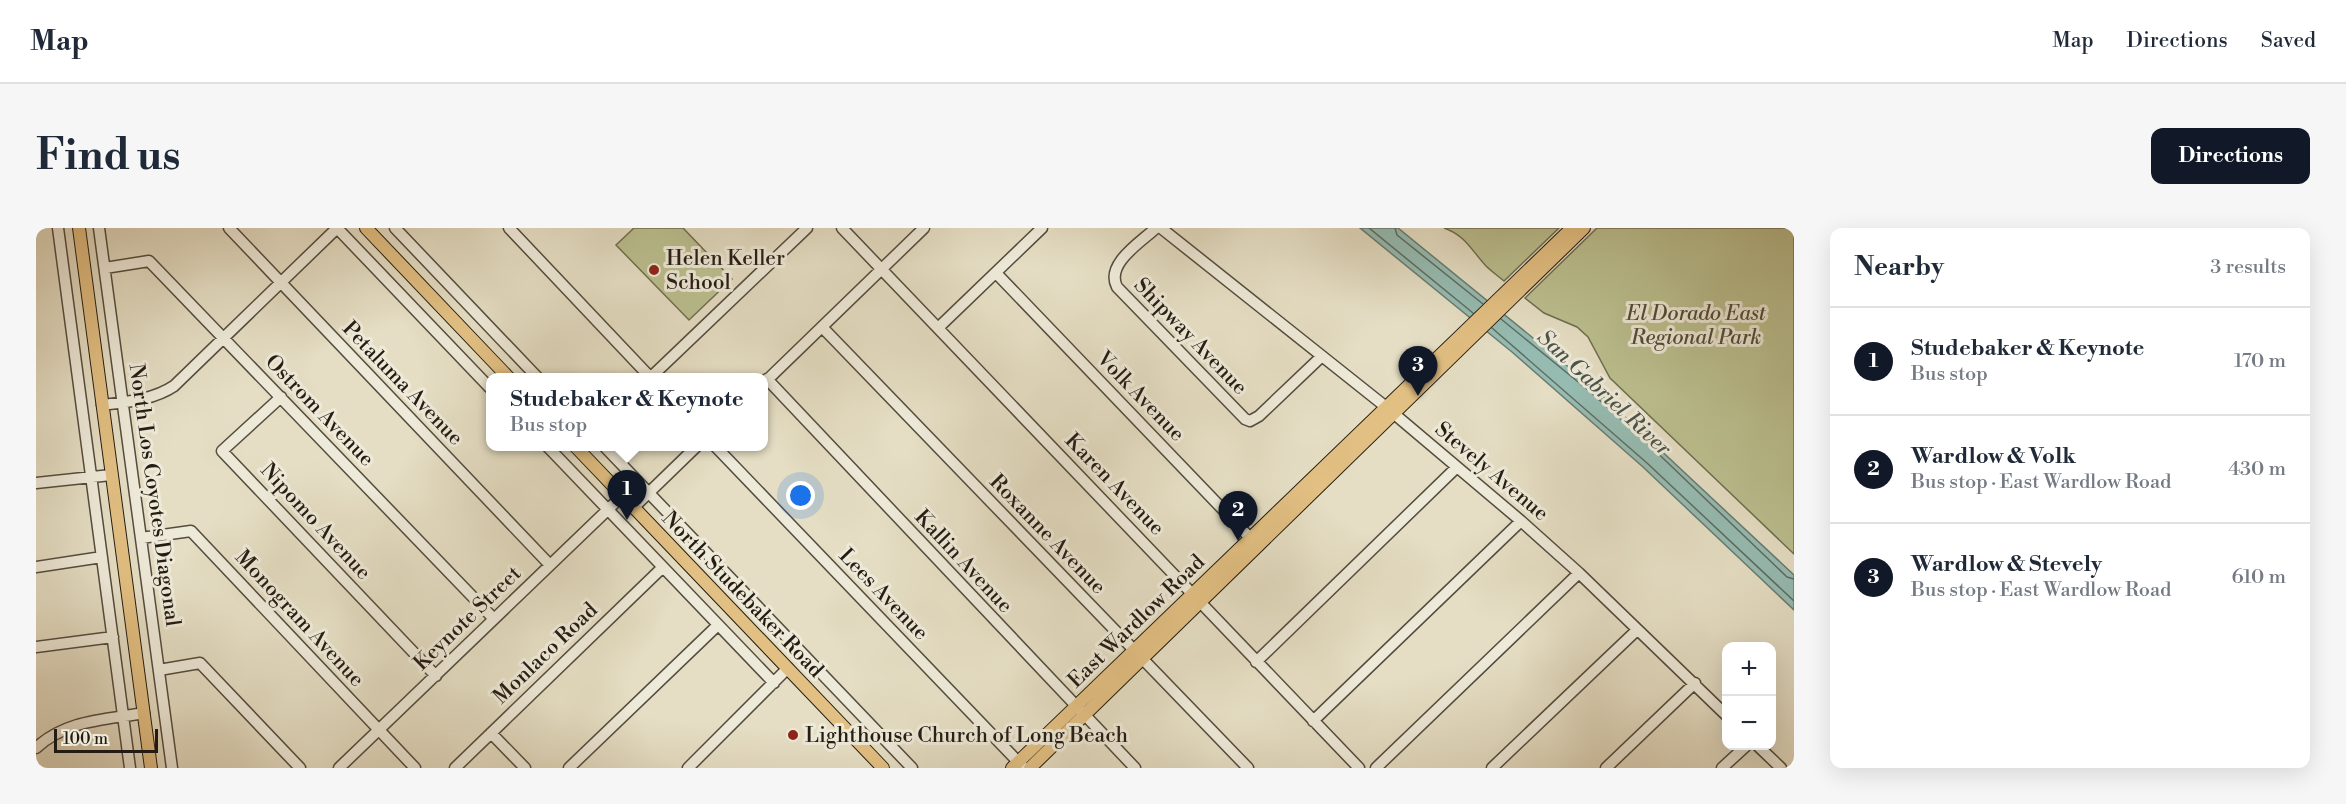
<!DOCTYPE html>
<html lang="en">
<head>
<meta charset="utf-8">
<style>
  :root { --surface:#fff; --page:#f6f6f7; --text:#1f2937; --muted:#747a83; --line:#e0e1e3; --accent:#111827 }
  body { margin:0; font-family:"Libre Bodoni",serif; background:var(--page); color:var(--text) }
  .controls { position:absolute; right:18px; bottom:18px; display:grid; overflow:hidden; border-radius:12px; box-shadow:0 6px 24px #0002 }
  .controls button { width:54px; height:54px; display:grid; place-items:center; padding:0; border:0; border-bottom:2px solid var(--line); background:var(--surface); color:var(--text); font:30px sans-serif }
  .scale { position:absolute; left:18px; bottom:15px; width:104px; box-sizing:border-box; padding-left:6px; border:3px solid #241c13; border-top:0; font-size:16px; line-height:21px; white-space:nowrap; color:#241c13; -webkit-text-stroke:4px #eeead9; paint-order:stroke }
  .you { position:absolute; left:765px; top:268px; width:21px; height:21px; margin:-15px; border:4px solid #fff; border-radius:50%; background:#1a73e8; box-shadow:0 0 0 9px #1a73e833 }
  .badge { display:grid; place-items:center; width:39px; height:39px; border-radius:50%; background:var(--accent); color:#fff; font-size:20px; font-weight:700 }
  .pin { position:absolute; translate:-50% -50px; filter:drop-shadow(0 2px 3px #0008) }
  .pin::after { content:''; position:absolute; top:32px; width:21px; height:18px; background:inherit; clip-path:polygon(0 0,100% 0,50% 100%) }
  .popup { position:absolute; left:450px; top:145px; width:282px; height:78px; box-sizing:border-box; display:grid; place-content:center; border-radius:12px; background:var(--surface); filter:drop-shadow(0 2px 4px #0005); font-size:20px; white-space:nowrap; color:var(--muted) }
  .popup b { font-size:22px; color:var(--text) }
  .popup::after { content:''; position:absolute; left:50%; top:100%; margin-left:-12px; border:12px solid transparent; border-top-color:var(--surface) }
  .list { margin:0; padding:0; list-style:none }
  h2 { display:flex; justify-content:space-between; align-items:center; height:78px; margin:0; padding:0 24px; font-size:26px }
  h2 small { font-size:20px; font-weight:400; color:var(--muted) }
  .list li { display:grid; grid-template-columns:39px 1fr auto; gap:18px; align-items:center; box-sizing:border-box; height:108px; padding:0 24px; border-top:2px solid var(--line) }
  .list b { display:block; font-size:22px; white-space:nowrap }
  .list p { margin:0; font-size:20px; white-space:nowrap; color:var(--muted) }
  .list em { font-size:20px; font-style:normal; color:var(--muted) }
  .map { position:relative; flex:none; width:1758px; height:540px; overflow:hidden; border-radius:12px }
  header { display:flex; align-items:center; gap:36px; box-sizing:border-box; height:84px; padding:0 30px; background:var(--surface); border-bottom:2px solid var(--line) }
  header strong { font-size:28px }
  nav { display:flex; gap:33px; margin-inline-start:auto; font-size:21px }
  .intro { display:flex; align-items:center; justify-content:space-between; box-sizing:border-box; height:144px; padding:0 36px }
  h1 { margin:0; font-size:42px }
  .button { padding:15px 27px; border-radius:12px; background:var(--accent); color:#fff; font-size:21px; font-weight:700 }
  main { display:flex; gap:36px; padding:0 36px }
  aside { flex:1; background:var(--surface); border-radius:12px; box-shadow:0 6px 24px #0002 }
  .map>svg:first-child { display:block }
  .green { fill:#bbbf8f; stroke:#706e51; stroke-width:1.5 }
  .water { fill:#96bcb2; stroke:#687c72; stroke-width:1.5 }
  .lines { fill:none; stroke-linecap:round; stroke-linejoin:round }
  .shore { stroke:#5d6c62; stroke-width:1.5 }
  .minor-casing { stroke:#544c3f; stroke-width:13 }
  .major-casing { stroke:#241c13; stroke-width:14 }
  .minor { stroke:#eeead9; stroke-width:10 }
  .major { stroke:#e2bf82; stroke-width:12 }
  .poi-dot { fill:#8f2418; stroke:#eeead9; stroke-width:2 }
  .labels { text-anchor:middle; stroke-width:6; stroke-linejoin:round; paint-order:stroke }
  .poi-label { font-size:21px; fill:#241c13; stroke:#eeead9; text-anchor:start }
  .park-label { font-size:21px; font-style:italic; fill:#514d38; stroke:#eeead9 }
  .street-label { font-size:21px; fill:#241c13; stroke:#eeead9 }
  .water-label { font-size:22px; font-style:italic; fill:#4c544b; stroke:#eeead9 }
</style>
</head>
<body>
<header>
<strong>Map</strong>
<nav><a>Map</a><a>Directions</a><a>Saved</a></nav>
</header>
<div class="intro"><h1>Find us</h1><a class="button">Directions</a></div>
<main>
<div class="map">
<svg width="1758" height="540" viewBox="0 0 1758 540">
  <rect width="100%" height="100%" fill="#e5dec4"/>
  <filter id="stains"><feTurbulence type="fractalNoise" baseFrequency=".00333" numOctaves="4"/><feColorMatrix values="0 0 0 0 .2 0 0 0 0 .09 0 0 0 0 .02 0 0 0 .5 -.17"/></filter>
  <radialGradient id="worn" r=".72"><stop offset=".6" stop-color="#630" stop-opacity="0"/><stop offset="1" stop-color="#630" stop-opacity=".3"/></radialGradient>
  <!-- green -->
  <path class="green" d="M598,0H647L696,51L653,92L580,17Z
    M1408,0H1523L1468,53C1462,48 1455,43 1450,38C1436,23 1429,7 1408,0Z
    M1561,0H1758V326L1574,150L1552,109L1541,99L1508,85L1489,70Z"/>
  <!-- water -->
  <path class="water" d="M1324,0H1362L1556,158L1758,347V382L1607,239L1476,124Z"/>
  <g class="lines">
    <!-- shore -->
    <path class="shore" d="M1333,0L1437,85
      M1359,0L1361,7L1447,76
      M1465,91L1552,162L1608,212L1751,349L1758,351
      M1456,100L1611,235L1758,373"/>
    <defs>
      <path id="minor" d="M22,0L94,540
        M63,0L136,540
        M193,0L514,337
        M359,0L502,150
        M473,0L614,149
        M806,0L1323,540
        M1120,0C1105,14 1069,36 1081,59L1209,191L1214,193L1223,188L1286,128
        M1125,0L1350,179L1485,293L1543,345L1690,487
        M69,40L113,33L458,391
        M960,45L1220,316
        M786,99L1212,540
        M902,100L1006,0
        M614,150L771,0
        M731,151L1099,540
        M728,155L888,0
        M245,169L186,223L400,448
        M66,177C90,174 117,172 138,158L297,4L301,0L454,160
        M511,218L738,455
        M568,218L876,540
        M679,218L988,540
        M0,255L75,247
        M597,280L661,218
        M105,310L155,303L379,540
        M0,339L66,329
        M0,419L77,409
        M1220,434L1421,239
        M123,442L164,435L264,540
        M1277,493L1485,293
        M455,505L489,540
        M1722,518L1745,540
        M0,520C30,492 68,492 108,485
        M303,540L586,268
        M419,540L627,339
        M533,540L682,397
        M652,540L752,440
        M1340,540L1543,345
        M1456,540L1601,402
        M1570,540L1659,455
        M1686,540L1710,518"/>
      <path id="major" d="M43,0L115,540
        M330,0L473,150
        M539,218L847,540
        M976,540L1536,0
        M994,540L1548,0"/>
    </defs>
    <!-- minor casing -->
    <use href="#minor" class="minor-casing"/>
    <!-- major casing -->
    <use href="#major" class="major-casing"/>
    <!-- minor -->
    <use href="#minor" class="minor"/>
    <!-- major -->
    <use href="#major" class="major"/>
  </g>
  <!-- markers -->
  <g class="poi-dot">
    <circle cx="618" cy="42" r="6"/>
    <circle cx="757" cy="507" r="6"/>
  </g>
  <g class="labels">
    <!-- poi labels -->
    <g class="poi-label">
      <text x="630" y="37">Helen Keller<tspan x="630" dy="24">School</tspan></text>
      <text x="769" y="514">Lighthouse Church of Long Beach</text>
    </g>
    <!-- park labels -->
    <g class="park-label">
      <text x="1660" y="92">El Dorado East<tspan x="1660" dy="24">Regional Park</tspan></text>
    </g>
    <!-- street labels -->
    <g class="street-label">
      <text transform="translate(1155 108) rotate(46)" y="7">Shipway Avenue</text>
      <text transform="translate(367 155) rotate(46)" y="7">Petaluma Avenue</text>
      <text transform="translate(1105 168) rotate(46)" y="7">Volk Avenue</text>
      <text transform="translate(284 182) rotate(46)" y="7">Ostrom Avenue</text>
      <text transform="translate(1456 243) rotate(40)" y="7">Stevely Avenue</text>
      <text transform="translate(1079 256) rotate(46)" y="7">Karen Avenue</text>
      <text transform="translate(119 267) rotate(82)" y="7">North Los Coyotes Diagonal</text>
      <text transform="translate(280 293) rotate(47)" y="7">Nipomo Avenue</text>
      <text transform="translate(1012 306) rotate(46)" y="7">Roxanne Avenue</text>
      <text transform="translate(928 333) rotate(47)" y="7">Kallin Avenue</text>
      <text transform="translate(707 366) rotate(46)" y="7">North Studebaker Road</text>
      <text transform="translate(848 366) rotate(46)" y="7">Lees Avenue</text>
      <text transform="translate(264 390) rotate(47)" y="7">Monogram Avenue</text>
      <text transform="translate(431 390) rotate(-44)" y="7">Keynote Street</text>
      <text transform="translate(1100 393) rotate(-44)" y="7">East Wardlow Road</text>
      <text transform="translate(509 425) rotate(-44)" y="7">Monlaco Road</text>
    </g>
    <!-- water labels -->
    <g class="water-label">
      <text transform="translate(1569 164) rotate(43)" y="8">San Gabriel River</text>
    </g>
  </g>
  <rect width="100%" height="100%" filter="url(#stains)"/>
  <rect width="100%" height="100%" fill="url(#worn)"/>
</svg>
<div class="controls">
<button>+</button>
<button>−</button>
</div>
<div class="scale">100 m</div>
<div class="you"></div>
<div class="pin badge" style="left:591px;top:292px">1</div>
<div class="popup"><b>Studebaker &amp; Keynote</b>Bus stop</div>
<div class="pin badge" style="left:1202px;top:313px">2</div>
<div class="pin badge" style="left:1382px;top:168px">3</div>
</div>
<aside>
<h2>Nearby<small>3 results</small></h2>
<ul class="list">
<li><span class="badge">1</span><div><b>Studebaker &amp; Keynote</b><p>Bus stop</p></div><em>170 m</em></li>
<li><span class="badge">2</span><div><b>Wardlow &amp; Volk</b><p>Bus stop · East Wardlow Road</p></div><em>430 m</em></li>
<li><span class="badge">3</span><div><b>Wardlow &amp; Stevely</b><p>Bus stop · East Wardlow Road</p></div><em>610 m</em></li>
</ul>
</aside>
</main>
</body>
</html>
